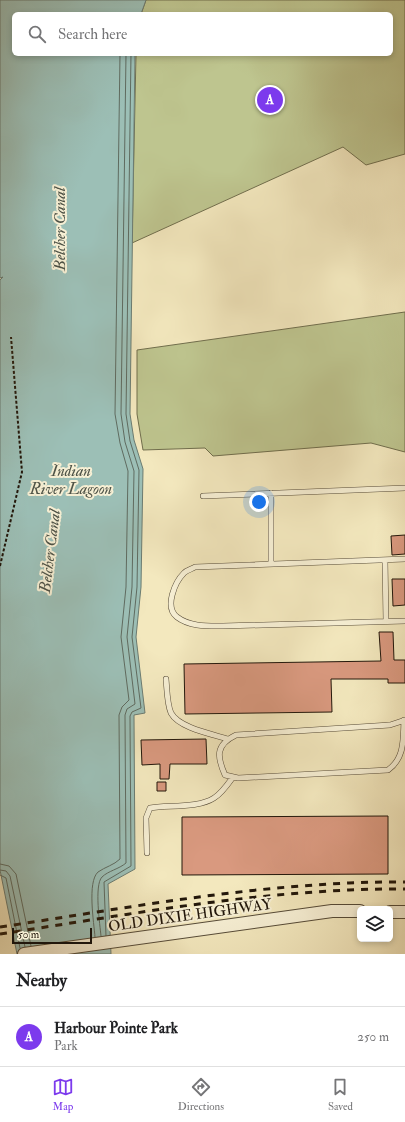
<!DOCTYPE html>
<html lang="en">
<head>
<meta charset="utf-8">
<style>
  :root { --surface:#fff; --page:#f2f2f2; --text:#202124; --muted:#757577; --line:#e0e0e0; --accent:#7c3aed }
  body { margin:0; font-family:"IM FELL Double Pica",serif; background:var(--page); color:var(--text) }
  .controls { position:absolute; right:12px; bottom:12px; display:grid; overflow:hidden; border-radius:6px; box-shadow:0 2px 6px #0003 }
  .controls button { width:36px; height:36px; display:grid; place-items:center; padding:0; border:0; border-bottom:1px solid var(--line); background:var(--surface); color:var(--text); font:20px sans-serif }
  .scale { position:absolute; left:12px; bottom:10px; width:80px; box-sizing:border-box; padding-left:4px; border:2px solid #22170b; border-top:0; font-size:11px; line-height:14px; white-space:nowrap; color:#22170b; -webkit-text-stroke:3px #f7f0d5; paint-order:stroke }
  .you { position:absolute; left:259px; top:502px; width:14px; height:14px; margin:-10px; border:3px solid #fff; border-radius:50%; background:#1a73e8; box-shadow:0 0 0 6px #1a73e833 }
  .badge { display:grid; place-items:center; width:26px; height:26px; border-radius:50%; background:var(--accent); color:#fff; font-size:13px; font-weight:700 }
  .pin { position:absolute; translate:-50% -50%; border:2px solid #fff; box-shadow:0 1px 4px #0006 }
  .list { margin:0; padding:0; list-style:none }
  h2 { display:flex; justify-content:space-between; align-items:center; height:52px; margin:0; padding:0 16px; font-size:17px }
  h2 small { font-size:13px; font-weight:400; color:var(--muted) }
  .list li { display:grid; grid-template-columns:26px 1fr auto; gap:12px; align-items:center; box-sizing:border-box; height:60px; padding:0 16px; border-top:1px solid var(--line) }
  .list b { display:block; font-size:15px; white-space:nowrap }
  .list p { margin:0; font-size:13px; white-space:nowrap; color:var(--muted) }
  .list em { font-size:13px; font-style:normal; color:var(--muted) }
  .icon { flex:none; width:22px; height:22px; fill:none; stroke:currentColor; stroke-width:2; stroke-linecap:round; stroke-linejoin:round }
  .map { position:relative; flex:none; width:405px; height:954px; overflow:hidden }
  .search { position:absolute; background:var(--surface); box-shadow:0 2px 6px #0003; left:12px; right:12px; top:12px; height:44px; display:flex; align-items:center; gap:10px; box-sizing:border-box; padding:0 14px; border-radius:6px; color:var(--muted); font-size:15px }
  .sheet { height:112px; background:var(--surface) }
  nav { display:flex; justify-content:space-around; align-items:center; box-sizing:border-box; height:56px; border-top:1px solid var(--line); background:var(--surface); font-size:11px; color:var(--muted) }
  nav a { display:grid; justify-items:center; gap:2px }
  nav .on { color:var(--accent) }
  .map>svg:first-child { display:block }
  .green { fill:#bec58f; stroke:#706e4d }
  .water { fill:#9cbfb6; stroke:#6b7c72 }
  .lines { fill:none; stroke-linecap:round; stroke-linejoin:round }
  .shore { stroke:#5f6b60; stroke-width:1 }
  .building { fill:#d9997f; stroke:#22170b }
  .service-casing { stroke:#564b38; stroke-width:6 }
  .tertiary-casing { stroke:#564b38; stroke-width:14 }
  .path { stroke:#22170b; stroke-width:2; stroke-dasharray:3 2; stroke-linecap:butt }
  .service { stroke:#f7f0d5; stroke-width:5 }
  .tertiary { stroke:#f7f0d5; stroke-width:12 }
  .rail { stroke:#22170b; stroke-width:3; stroke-dasharray:7 7; stroke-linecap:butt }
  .labels { text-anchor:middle; stroke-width:4; stroke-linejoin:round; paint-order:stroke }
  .street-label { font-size:15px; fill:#22170b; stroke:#f7f0d5 }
  .water-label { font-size:16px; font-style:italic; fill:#4d5247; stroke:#f7f0d5 }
</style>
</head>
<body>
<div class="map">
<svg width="405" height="954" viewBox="0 0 405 954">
  <rect width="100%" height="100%" fill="#f3e8be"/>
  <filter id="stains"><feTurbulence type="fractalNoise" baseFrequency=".005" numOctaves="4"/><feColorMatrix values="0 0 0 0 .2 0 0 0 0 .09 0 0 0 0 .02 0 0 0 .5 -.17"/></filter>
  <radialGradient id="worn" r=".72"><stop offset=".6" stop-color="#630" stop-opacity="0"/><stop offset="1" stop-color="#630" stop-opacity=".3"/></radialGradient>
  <!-- green -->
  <path class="green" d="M146,0H405V154L366,165L343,147L132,243L136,54H391V14H141Z
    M405,312V452L371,443L213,456L205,448L143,450L137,414V350Z"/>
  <!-- water -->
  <path class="water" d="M0,0H146L141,14H14V54H135L130,414L134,440L143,469L141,587L136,637L145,713L134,715L135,869L108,884L111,954H17L0,870V280L3,277L0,278Z"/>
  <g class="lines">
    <!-- shore -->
    <path class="shore" d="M0,864L9,866L16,874L31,946
      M0,870L6,871L10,876L25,947
      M0,875L6,878L20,948
      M101,936C100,925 94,885 102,877C108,871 119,869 126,863L125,715L127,709L135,704L127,637L132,587L134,471L125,442L121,414L126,54
      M106,936L104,882L131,866L130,716L132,712L141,708L132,637L137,587L139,470L130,441L126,414L131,54
      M95,937C94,923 87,882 98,872C105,867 114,865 120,859L119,715L122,707L129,700L121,637L126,587L128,471L120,443L115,414L120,54"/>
  </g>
  <!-- building -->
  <path class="building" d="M405,535V554L392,555L391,536Z
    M392,579H405V605L393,606Z
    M379,632H393L394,660H405V683H388V679H331L332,712L185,714L184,664L381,661Z
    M206,739L207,764H170L169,779H160V764L142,765L141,740Z
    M157,782H166V791H157Z
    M388,816V874L182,875V817Z"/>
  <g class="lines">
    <defs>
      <path id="service" d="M271,493V564
        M203,496L405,488
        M405,559L195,567C192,569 187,570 184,573C175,582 164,607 177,617C190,627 208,626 223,626L405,621
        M385,560L386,621
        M166,679C167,689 167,704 171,713C179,728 212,734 228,739
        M404,720C403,739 405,758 388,770L238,778L225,775C217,757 215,745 236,735L390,725L405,720
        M147,853L146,818L150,808C168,805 199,808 214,798C222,793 228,784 233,777"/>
      <path id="tertiary" d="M390,912H405
        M24,954L332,911H360"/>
    </defs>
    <!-- service casing -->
    <use href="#service" class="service-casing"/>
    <!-- tertiary casing -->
    <use href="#tertiary" class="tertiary-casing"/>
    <!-- path -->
    <path class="path" d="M0,566L22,472L11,337"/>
    <!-- service -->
    <use href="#service" class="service"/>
    <!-- tertiary -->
    <use href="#tertiary" class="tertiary"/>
    <!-- rail -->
    <path class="rail" d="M0,927C134,907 269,881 405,882
      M0,934C134,914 269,888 405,889"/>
  </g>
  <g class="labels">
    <!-- street labels -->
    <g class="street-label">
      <text transform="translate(190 915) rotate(-8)" y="5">OLD DIXIE HIGHWAY</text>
    </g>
    <!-- water labels -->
    <g class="water-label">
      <text transform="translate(59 229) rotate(-90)" y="6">Belcher Canal</text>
      <text x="71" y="476">Indian<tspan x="71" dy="18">River Lagoon</tspan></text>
      <text transform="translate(49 551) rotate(-83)" y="6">Belcher Canal</text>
    </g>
  </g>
  <rect width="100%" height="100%" filter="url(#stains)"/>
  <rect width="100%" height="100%" fill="url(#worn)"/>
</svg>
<div class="controls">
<button><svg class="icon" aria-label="layers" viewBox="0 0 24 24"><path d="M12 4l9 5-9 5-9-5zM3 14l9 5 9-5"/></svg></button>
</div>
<div class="scale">50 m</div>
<div class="you"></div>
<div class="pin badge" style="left:270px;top:100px">A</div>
<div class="search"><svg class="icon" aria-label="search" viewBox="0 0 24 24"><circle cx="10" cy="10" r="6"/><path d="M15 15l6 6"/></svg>Search here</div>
</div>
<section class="sheet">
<h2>Nearby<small></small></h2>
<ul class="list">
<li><span class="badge">A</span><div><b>Harbour Pointe Park</b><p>Park</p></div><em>250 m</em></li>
</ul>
</section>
<nav>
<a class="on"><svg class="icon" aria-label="map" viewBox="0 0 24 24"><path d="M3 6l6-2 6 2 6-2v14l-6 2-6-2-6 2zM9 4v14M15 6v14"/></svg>Map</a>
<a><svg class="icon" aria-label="directions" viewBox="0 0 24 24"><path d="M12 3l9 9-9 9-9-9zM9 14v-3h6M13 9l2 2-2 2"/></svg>Directions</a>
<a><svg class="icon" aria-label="saved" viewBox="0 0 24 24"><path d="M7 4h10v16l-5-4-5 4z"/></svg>Saved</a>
</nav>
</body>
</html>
